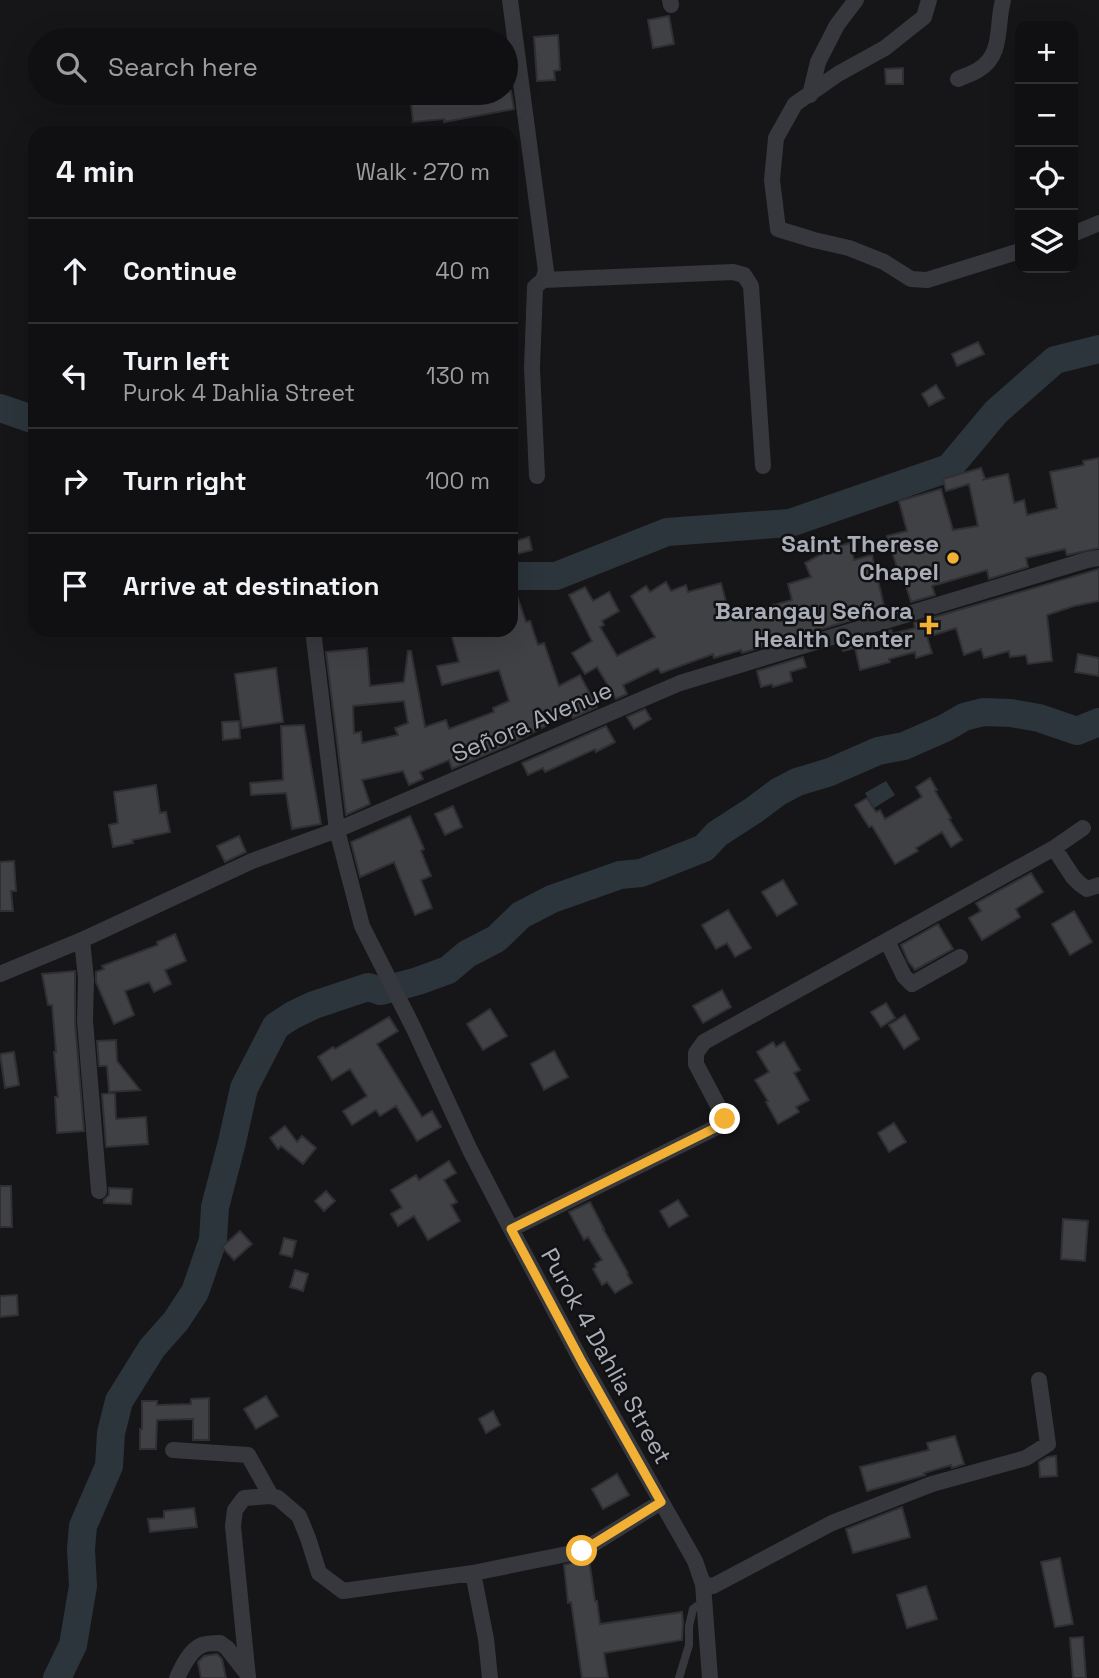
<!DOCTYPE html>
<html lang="en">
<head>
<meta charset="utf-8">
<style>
  :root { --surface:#101012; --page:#1e1e20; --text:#f1f3f6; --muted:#9c9d9f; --line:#303032 }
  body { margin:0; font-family:"Space Grotesk",sans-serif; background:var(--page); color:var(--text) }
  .controls { position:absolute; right:21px; top:21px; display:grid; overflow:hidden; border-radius:14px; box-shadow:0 7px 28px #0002 }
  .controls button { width:63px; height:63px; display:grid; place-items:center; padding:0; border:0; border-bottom:2px solid var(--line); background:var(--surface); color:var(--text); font:35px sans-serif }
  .stop { position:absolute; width:21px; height:21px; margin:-16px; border:5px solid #f2b134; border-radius:50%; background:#fff }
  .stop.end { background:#f2b134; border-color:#fff; box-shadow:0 2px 7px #0008 }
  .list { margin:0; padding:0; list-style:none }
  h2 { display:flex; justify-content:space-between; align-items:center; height:91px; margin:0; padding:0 28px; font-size:30px }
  h2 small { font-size:23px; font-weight:400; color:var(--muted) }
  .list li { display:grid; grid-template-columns:46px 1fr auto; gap:21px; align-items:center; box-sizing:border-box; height:105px; padding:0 28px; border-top:2px solid var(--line) }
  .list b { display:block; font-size:26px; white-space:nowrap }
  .list p { margin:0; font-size:23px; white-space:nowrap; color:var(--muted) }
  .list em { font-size:23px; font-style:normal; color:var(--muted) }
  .icon { flex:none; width:38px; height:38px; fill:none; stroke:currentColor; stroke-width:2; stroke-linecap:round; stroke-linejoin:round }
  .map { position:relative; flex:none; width:1099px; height:1678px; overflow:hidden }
  .search { position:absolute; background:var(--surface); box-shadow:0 7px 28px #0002; left:28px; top:28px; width:490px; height:77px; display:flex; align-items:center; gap:18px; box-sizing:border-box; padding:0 24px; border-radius:38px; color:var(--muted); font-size:26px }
  .panel { position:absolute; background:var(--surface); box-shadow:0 7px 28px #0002; left:28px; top:126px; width:490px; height:511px; border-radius:21px }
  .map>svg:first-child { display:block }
  .water { fill:#2c353c }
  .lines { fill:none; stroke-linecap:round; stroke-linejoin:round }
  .river { stroke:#2c353c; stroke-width:28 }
  .building { fill:#404145; stroke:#303034; stroke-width:2; fill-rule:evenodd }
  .lane { stroke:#37383d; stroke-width:8 }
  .street { stroke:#37383d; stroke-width:16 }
  .route { stroke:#f2b134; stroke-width:9 }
  .poi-dot { fill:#f2b134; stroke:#111113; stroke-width:2.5 }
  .labels { text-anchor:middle; stroke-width:5; stroke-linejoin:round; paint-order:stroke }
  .poi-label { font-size:24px; font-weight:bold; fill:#a8adb8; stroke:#111113; text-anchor:end }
  .street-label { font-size:24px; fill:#a8adb8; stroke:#111113 }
</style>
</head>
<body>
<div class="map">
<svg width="1099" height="1678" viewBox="0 0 1099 1678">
  <rect width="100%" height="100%" fill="#161618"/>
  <!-- water -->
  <path class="water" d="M886,781L895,795L874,808L865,793Z"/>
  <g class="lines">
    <!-- river -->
    <path class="river" d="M0,408L35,420
      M511,576H556L667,532L790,523L949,468L996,412L1055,360L1099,349
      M57,1678L73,1645L83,1586L81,1549L83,1526L109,1466L111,1433L119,1401L152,1348L176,1321L195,1292L213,1240L215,1207L232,1142L244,1088L276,1026L293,1015L314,1005L368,987L381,991L418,981L448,970L467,954L496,939L521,915L552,899L620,875L641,873L704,848L717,834L754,810L778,792L797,782L830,772L878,751L904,746L945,728L964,717L983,712L1011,713L1039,718L1077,731L1099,722"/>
  </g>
  <!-- building -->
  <path class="building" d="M669,16L674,44L653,48L648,20Z
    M558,35L560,70L554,71L555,80L537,81L534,37Z
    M903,68V84H886L885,69Z
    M511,91L514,109L444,122V119L413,122L410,93H437L438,104Z
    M978,342L984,354L957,366L952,354Z
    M936,385L944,398L929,406L922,394Z
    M1099,458V548L1067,555L1065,549L1026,558L1028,567L989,579L987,570L932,586L935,595L911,602L904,579L901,580L887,536L907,531L899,501L941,489L953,530L978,526L969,484L946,491L943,479L981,468L985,479L982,480L1008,474L1014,503L1024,500L1027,515L1057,508L1050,472L1084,465L1083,461Z
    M529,537L532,550L516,554L513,542Z
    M850,543L854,560L872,555L885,610L742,653L741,650L714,658L713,654L661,673L658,668L623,685L627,694L616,699L597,667L585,674L572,653L592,641L569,595L585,587L593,601L609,592L619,611L602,621L604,625L600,627L617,656L655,637L631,596L646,586L650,592L666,582L671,591L686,585L688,592L721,583L730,617L792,600L788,584L811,577L805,563L835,547Z
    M1099,569V601L1074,606L1047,615L1052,661L1028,664L1026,655L1010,657L1009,651L984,658L981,649L964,655L956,628L927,637L932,653L916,658L915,652L889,659L890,662L860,670L855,648L843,651L841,645L891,630L892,634L915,628L914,623Z
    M511,584H513L526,622L530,621L538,645L544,643L559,686L580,675L597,707L573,718L570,713L513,743L452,769L449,760L420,772L423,779L409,785L403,771L362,780L370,804L346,815L326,652L367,648L370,686L404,682L408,651H411L425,727L446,720L449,729L494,712L493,708L509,701L499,670L442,685L437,666L459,662L450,630H511ZM404,701L408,723L395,728L398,735L362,743L361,732L354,733L353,706Z
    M1078,654L1099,658V676L1075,672Z
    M803,657L806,667L790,672L792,681L773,687L772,684L761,687L757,671Z
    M276,668L283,722L242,728L235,674Z
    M645,709L651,719L634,729L627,717Z
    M239,721L240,738L223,740L222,722Z
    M304,725L321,824L292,829L286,793L251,795L250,783L283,780L281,726Z
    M606,726L615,742L596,752L595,749L545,772L543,768L528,775L522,763Z
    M930,778L937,790L935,791L951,818L949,819L962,840L951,847L942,832L916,848L918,851L895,864L872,826L869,827L855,805L867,798L876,812L880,810L885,819L922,797L916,787Z
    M156,785L160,813L166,812L170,832L132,840L133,843L113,847L109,825L118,823L114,792Z
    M453,806L462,827L445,835L435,814Z
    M410,816L424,849L421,851L431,876L421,880L432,908L415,915L394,862L360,877L351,842Z
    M239,836L246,852L225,862L217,846Z
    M14,861L16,891H11L13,911H0V862Z
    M1031,873L1043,892L1016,909L1020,917L982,940L969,918L981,911L976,903Z
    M783,880L797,904L777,916L762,892Z
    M728,910L751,948L735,957L727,943L716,949L702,925Z
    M1074,911L1092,942L1070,955L1052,924Z
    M938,924L953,949L915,970L908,961L901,945Z
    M175,934L186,961L165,970L171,984L154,992L149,982L125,991L134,1015L114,1024L96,982V972L104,969L102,966L158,945L157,942Z
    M75,971V1022L84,1131L57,1133L55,1097H58L54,1052H56L52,1005H48L42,974Z
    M722,990L731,1007L703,1023L693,1006Z
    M886,1003L895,1018L881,1027L871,1012Z
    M490,1009L507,1036L483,1050L467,1024Z
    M905,1015L919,1039L904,1049L889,1025Z
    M389,1017L398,1031L377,1044L422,1117L432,1111L441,1127L417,1141L396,1106L380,1116L376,1110L352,1125L343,1111L367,1096L350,1069L332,1080L318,1057L333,1047L335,1049Z
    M116,1040L117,1061L140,1090L109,1092L107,1066H99L97,1041Z
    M773,1042L776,1047L784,1042L800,1070L794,1073L809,1100L796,1107L799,1112L778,1124L766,1102L768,1101L755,1080L769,1072L757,1052Z
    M554,1051L568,1077L544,1090L531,1064Z
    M14,1052L19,1085L5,1088L0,1054Z
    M115,1093L116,1119L146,1117L148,1144L106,1147L102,1094Z
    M894,1123L906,1142L889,1152L878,1133Z
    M285,1126L297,1142L302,1136L316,1148L303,1164L281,1146L278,1149L270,1138Z
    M449,1161L456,1173L444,1180L457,1202L451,1205L460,1221L428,1240L414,1216L398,1226L391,1214L402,1208L391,1190L416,1175L419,1180Z
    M0,1186H11L12,1227H0Z
    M109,1188L132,1189L131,1204L104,1203V1200L109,1195Z
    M326,1191L335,1201L324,1211L315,1201Z
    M678,1200L688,1216L669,1227L660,1211Z
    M590,1202L604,1229H603L628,1273L627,1274L632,1283L615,1293L607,1282L602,1285L593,1269L596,1267L595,1264L602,1260L588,1237L584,1240L569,1212Z
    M1063,1219L1088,1221L1085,1261L1061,1259Z
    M240,1231L252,1244L234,1260L222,1247Z
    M284,1238L296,1241L292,1257L280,1254Z
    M295,1270L308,1274L303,1291L290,1287Z
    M17,1295L18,1315L0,1317V1296Z
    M266,1396L278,1416L256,1429L244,1409Z
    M209,1398V1440H193V1419L157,1420L156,1449H140V1429H142V1401H157V1405L191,1404V1399Z
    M493,1411L500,1425L486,1433L479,1419Z
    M955,1436L964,1464L952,1468L951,1465L924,1473L925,1475L867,1491L860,1467L929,1450L927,1443Z
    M1056,1456L1057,1476L1040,1477L1039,1462L1048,1457Z
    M617,1474L629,1495L603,1509L592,1489Z
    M902,1507L910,1537L853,1553L846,1529Z
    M194,1508L197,1527L150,1532L148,1519L164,1518V1511Z
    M1060,1558L1073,1624L1055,1627L1041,1562Z
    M589,1559L595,1601H597L600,1624L682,1612L683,1622L682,1640L604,1653L608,1678H582L571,1602L568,1603L564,1565Z
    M926,1586L937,1619L907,1628L897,1595Z
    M1083,1637L1086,1678H1073L1070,1638Z
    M217,1654L222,1659L226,1678H201L198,1662L204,1656Z"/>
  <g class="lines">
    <!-- lane -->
    <path class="lane" d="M679,1678L689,1645V1626L693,1609L704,1601"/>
    <!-- street -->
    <path class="street" d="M510,0L546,271L543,280L535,287L532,368L537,476
      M670,0L671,5
      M929,0L924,17L885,48L838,74L795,104L776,138L772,180L778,229L814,240L849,248L884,262L911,279L927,280L1020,251
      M958,79C964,76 972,74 978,70C1004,55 996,25 1003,0
      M810,95L818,62L837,25L856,0
      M1073,234L1099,223
      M543,280L733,272L744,275L751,286L763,466
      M313,630L337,830L362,926L414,1029L470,1150L511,1229L582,1362L695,1561L703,1584L710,1678
      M1054,848L1073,877L1080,884L1087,889L1099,885
      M82,940L86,979L85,1021L99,1191
      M887,941L904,976L912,984L960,957
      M0,974L82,940L252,861L337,830L680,683L1087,560L1099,558
      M511,1229L721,1125L725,1119L696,1064V1053L704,1042L1054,848L1083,828
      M173,1450L248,1455L271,1496
      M473,1573L486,1639L490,1678
      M703,1584L713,1586L832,1523L932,1484L1026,1458L1048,1444L1039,1380
      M177,1678C182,1667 190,1650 202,1645C207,1643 215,1643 220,1643L227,1648L248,1675
      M248,1678L233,1526L235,1510L244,1498L271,1496L278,1498L299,1516L308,1538L319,1573L343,1591L473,1573L582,1551L661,1502"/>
  </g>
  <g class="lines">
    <!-- route -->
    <path class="route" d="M582,1551L661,1502L582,1362L511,1229L721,1125L725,1119"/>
  </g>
  <!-- markers -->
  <g class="poi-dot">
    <circle cx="953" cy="558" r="7"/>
    <path d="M925.5 614.5h7v7h7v7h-7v7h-7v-7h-7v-7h7z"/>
  </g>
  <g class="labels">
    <!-- poi labels -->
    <g class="poi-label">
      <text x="939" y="552">Saint Therese<tspan x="939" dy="28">Chapel</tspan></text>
      <text x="913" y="619">Barangay Señora<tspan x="913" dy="28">Health Center</tspan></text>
    </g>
    <!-- street labels -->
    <g class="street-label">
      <text transform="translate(532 722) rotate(-23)" y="8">Señora Avenue</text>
      <text transform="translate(606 1356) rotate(61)" y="8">Purok 4 Dahlia Street</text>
    </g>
  </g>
</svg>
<div class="controls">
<button>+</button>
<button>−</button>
<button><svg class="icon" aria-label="locate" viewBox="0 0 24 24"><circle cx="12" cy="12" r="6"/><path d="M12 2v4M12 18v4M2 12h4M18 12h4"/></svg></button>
<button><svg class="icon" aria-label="layers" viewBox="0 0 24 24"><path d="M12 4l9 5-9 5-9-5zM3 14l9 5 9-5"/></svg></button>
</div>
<div class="stop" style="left:582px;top:1551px"></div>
<div class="stop end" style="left:725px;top:1119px"></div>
<div class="search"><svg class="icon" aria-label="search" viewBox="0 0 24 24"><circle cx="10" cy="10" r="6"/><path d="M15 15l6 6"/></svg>Search here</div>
<section class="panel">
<h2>4 min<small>Walk · 270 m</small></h2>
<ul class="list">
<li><svg class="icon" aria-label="ahead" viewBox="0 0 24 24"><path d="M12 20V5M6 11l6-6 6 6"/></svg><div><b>Continue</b></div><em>40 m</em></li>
<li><svg class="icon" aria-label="left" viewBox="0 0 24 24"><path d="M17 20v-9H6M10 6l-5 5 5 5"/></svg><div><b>Turn left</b><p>Purok 4 Dahlia Street</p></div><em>130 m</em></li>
<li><svg class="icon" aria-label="right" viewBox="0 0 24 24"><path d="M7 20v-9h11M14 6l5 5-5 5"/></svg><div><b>Turn right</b></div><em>100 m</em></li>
<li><svg class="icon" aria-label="arrive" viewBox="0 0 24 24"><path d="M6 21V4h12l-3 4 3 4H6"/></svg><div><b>Arrive at destination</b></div></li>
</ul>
</section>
</div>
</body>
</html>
